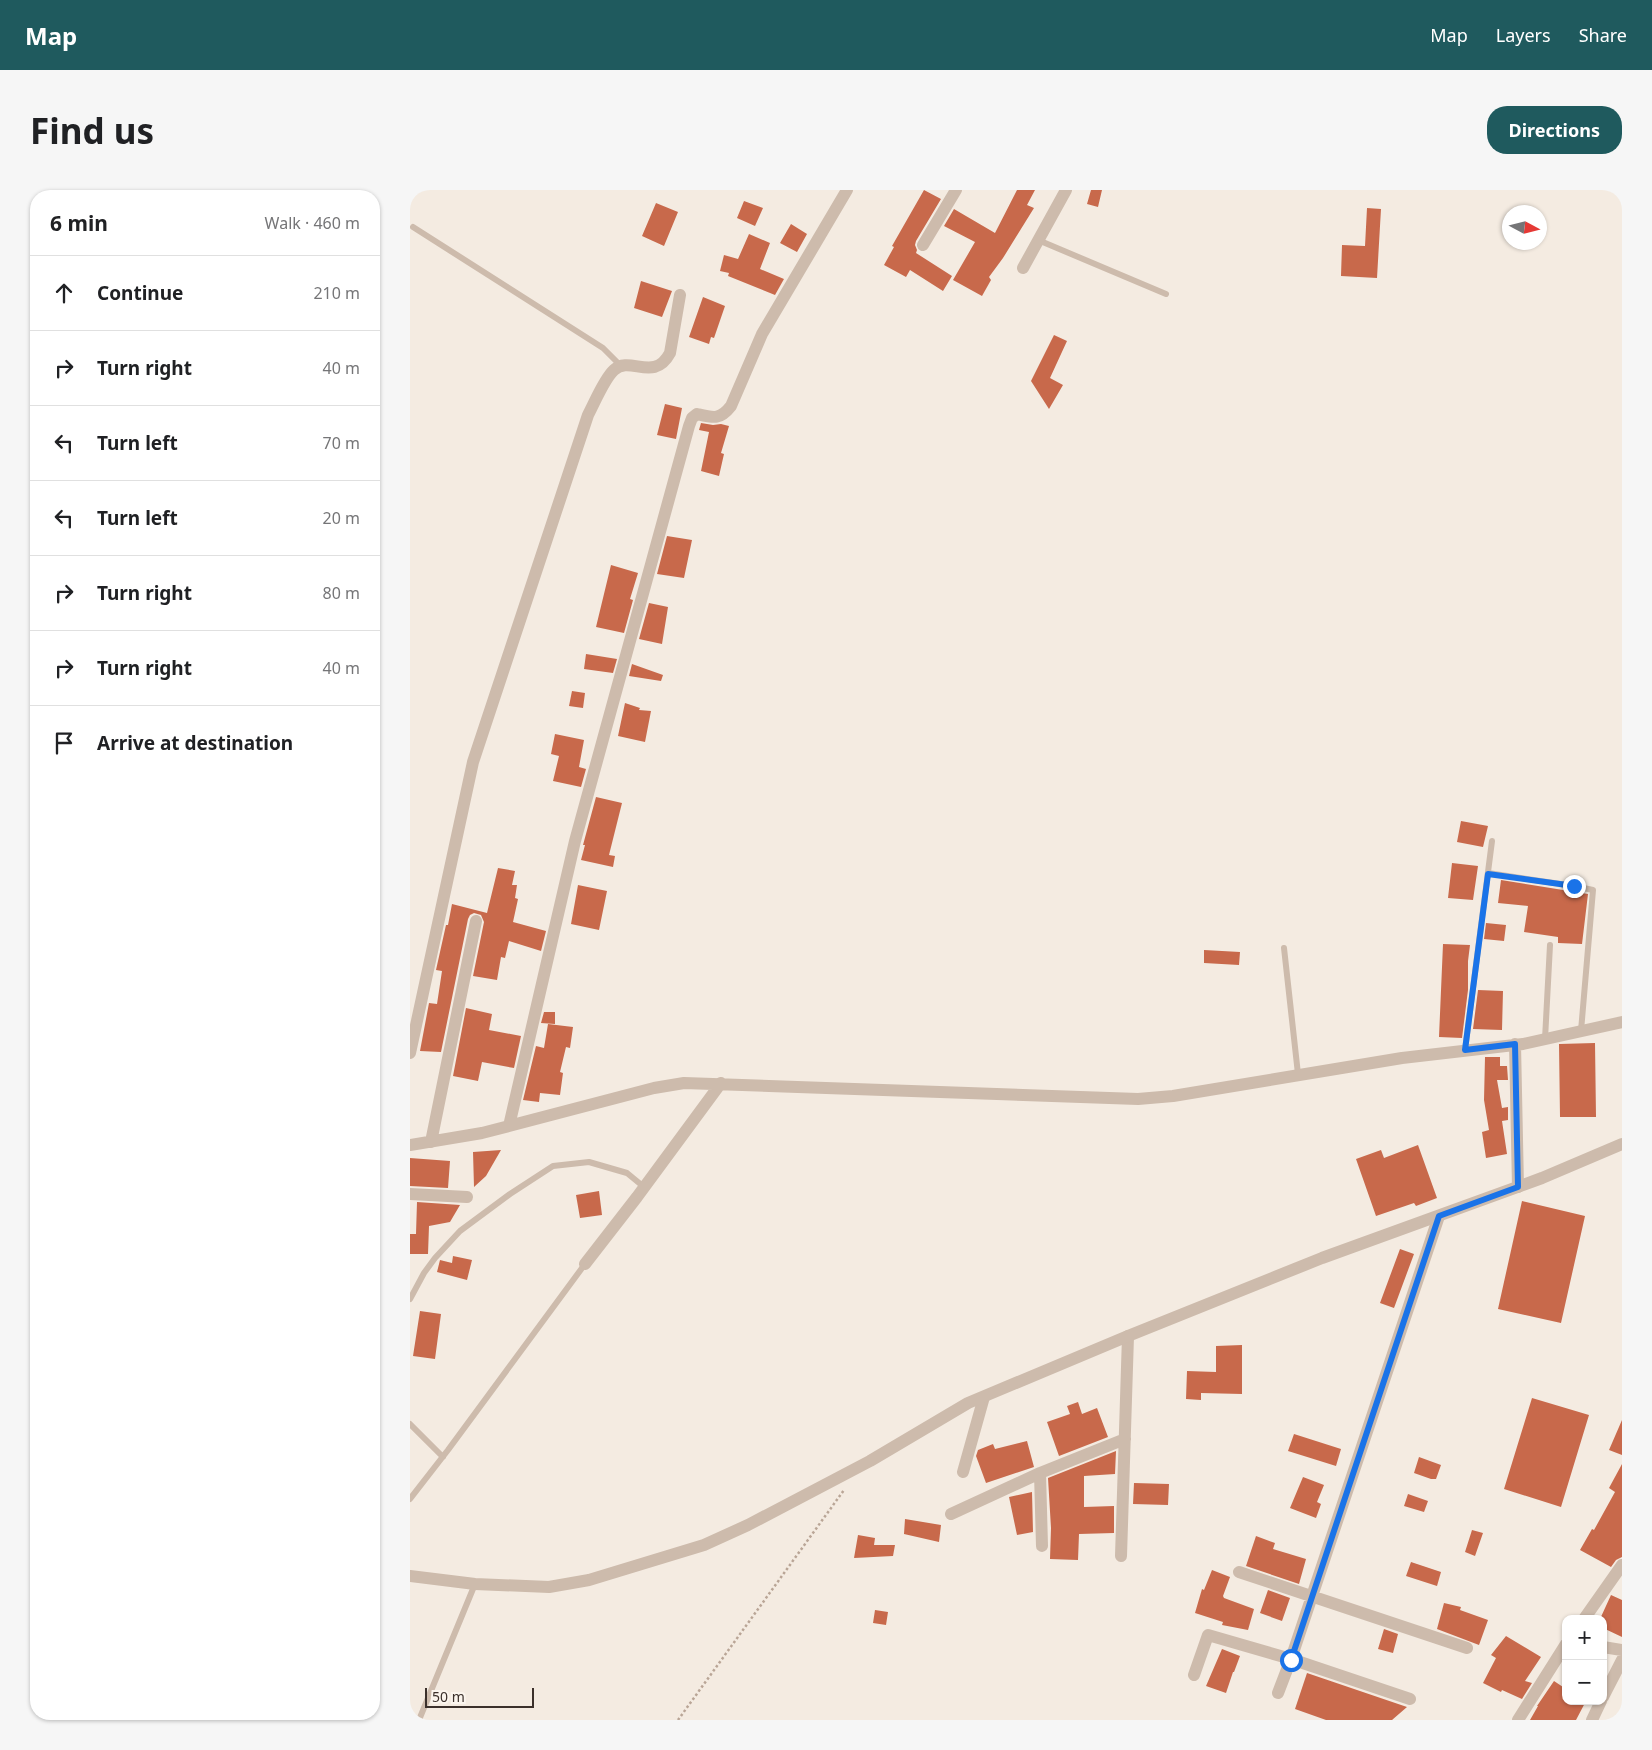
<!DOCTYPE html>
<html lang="en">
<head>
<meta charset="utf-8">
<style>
  :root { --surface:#fff; --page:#f6f6f6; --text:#202124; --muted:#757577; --line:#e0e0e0; --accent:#1f5a5e }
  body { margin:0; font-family:"Noto Sans",sans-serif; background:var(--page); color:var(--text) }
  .controls { position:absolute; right:15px; bottom:15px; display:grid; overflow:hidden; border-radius:10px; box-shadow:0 1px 4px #0004 }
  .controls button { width:45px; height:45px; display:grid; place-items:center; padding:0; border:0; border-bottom:1px solid var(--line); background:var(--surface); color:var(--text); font:25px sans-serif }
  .compass { position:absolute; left:1092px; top:15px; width:45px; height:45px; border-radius:50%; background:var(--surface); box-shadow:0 1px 4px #0004; rotate:97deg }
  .scale { position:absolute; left:15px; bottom:12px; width:109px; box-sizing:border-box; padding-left:5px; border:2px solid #3b302b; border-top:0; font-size:14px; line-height:18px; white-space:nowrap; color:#3b302b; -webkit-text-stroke:4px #fbf5ee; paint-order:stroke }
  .stop { position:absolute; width:15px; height:15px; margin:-11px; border:4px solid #1a73e8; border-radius:50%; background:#fff }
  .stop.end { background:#1a73e8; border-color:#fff; box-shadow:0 1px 5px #0008 }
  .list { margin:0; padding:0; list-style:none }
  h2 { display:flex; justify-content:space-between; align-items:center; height:65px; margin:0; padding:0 20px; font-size:21px }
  h2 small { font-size:16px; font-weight:400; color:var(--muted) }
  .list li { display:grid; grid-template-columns:32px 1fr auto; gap:15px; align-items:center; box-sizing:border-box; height:75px; padding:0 20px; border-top:1px solid var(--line) }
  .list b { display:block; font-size:19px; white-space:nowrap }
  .list em { font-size:16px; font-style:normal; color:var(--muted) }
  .icon { flex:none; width:28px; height:28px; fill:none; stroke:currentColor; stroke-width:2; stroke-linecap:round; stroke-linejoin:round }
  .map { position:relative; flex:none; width:1212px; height:1530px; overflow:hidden; border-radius:20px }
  header { display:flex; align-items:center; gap:30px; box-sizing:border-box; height:70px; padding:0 25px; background:var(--accent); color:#fff }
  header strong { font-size:24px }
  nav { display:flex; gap:28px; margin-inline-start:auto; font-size:18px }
  .intro { display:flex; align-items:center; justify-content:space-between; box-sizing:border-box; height:120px; padding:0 30px }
  h1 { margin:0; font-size:35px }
  .button { padding:12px 22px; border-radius:20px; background:var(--accent); color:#fff; font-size:18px; font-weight:700 }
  main { display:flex; gap:30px; padding:0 30px }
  aside { flex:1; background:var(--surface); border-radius:20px; box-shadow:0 1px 4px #0004 }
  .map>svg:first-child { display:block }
  .building { fill:#c8694b }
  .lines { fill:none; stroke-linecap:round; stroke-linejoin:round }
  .path { stroke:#b9a596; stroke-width:2.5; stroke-dasharray:2.5 2.5; stroke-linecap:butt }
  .service { stroke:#cdbbac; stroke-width:6 }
  .minor { stroke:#cdbbac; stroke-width:12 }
  .tertiary { stroke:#cdbbac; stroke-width:12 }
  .route { stroke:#1a73e8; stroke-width:6 }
</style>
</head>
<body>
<header>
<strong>Map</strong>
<nav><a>Map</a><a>Layers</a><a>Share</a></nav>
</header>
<div class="intro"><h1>Find us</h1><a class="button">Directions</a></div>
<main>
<aside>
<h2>6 min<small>Walk · 460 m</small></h2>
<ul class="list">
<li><svg class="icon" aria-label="ahead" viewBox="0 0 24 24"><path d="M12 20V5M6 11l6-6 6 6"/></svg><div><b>Continue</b></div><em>210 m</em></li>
<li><svg class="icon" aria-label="right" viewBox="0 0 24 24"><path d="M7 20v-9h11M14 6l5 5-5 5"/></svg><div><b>Turn right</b></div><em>40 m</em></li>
<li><svg class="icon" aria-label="left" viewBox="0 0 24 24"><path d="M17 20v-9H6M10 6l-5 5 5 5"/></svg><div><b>Turn left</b></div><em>70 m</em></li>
<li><svg class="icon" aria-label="left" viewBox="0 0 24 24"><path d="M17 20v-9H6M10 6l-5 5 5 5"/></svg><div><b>Turn left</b></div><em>20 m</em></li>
<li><svg class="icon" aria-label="right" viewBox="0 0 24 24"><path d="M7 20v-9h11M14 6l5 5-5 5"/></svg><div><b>Turn right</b></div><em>80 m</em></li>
<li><svg class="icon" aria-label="right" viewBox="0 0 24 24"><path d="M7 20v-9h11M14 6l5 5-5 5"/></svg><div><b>Turn right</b></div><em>40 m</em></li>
<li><svg class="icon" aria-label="arrive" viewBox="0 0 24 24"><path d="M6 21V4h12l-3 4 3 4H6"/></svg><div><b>Arrive at destination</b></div></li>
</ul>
</aside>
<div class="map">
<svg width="1212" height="1530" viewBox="0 0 1212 1530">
  <rect width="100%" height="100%" fill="#f4ebe1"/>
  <!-- building -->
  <path class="building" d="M514,0L531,9L506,51L505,55L507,60L506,63L542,86L533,101L500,80L496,87L474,75L484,57L482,56Z
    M607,0H625L617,15L624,18L593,68L579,87L581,90L572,106L543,90L565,52L534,36L544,19L585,43Z
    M681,0H692L688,17L677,14Z
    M334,11L353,18L345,36L327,28Z
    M246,13L268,22L254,56L232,46Z
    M957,18L971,19L967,88L931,86L932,55L955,56Z
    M381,34L397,44L387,62L370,53Z
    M339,44L360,53L350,79L374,89L365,105L318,86L319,83L310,81L314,65L328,69Z
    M231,91L262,101L252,127L224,118Z
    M293,107L315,116L304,148L301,147L299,154L279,147Z
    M644,145L657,151L640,188L653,195L639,219L621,191Z
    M255,214L272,218L266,249L247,245Z
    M291,233L303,235L311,234L319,236L311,263L314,264L309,286L291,281L299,242L289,240Z
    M257,346L282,350L274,388L247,384Z
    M201,375L228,383L220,409L223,410L214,443L186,437Z
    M239,413L258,417L252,454L229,449Z
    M176,464L207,469L203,483L174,479Z
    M222,474L253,485L251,491L219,486Z
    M162,501L175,503L173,518L159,516Z
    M215,513L230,518L229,520L241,521L235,552L208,546Z
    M145,544L174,550L169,577L176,579L171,597L143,591L149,566L141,564Z
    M186,607L212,613L199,665L205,666L203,677L171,670L175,655H173Z
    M1051,631L1078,636L1073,657L1047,652Z
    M1042,673L1068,676L1063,710L1038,708Z
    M88,678L105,681L102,695H107L105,708L108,709L103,732L136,741L131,761L99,751L95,768L91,767L87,790L63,786L74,732L71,725L64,723L60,725L58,729L31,862L10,861L19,813L27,814L32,781L26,780L36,735H38L42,714L77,723Z
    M1091,690L1178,704L1172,754L1148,753V747L1114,742L1118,716L1088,713Z
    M168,695L197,701L189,740L161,734Z
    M1076,733L1096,735L1094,751L1074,749Z
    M1033,754L1060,755L1058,771V800L1052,848L1029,847Z
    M794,760L830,762L829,775L794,773Z
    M1068,800L1093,801L1092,840L1063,839Z
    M56,818L82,824L79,840L111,846L104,878L72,872L68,891L43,886Z
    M134,822H145V834L131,833Z
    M138,834L163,837L160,858L156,857L150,882L153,883L150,905L130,903L129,912L113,910L126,856L134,858Z
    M1185,853L1186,927H1150L1149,854Z
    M1075,867H1090V876H1097L1098,890H1087L1092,918L1098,917V930L1092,931L1097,964L1076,968L1072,942L1079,940L1074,910Z
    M1008,955L1027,1008L1006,1016L1004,1013L966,1026L946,969L971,960L974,968Z
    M91,960L76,986L64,997L63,962Z
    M0,968L40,971L38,998L0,996Z
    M189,1001L192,1025L170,1028L166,1005Z
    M1112,1011L1175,1026L1151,1133L1088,1119Z
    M7,1012L50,1015L40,1032L19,1036L18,1064H0V1044H6Z
    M990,1059L1004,1064L984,1118L970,1113Z
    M43,1066L62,1070L57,1090L27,1082L30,1070L42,1073Z
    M10,1121L31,1124L25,1169L3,1166Z
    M832,1155V1204L791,1203V1210L776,1209L777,1181L806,1182V1156Z
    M1122,1208L1179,1225L1151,1317L1094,1299Z
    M668,1212L672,1224L687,1218L698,1247L649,1266L637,1232L660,1224L657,1216Z
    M1212,1230V1265L1199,1260Z
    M884,1244L931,1259L926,1276L878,1261Z
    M617,1251L624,1277L576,1293L566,1266L568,1260L583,1254L585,1259Z
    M706,1261L705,1284L674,1286V1317L704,1316V1343L669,1344L668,1370L640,1369L641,1338L638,1288Z
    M1009,1267L1031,1275L1026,1289H1021L1004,1283Z
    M1212,1274V1367L1206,1370L1201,1377L1170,1360L1182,1339L1184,1340L1205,1302L1199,1298Z
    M893,1287L914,1295L907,1312L911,1314L906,1328L880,1318Z
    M724,1293L759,1294L758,1315L723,1314Z
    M622,1302L623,1342L607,1345L599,1307Z
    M998,1304L1018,1311L1014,1322L994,1316Z
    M495,1329L531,1335L529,1352L494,1344Z
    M1062,1340L1073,1343L1065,1366L1055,1362Z
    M448,1345L465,1348L464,1355H485L483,1366L444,1368Z
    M846,1346L865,1353L863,1359L896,1369L889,1394L836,1376Z
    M1001,1372L1031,1382L1027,1396L996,1386Z
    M802,1380L820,1387L813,1406L814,1408L844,1419L838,1440L812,1435L813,1432L785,1423L792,1399L794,1400Z
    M858,1400L880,1408L872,1431L850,1423Z
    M1201,1405L1212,1410V1447L1193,1438V1429H1190Z
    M1034,1413L1051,1417L1050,1420L1078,1430L1069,1455L1027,1439Z
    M465,1420L478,1422L476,1435L463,1433Z
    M974,1439L988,1444L983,1463L968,1459Z
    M1096,1446L1131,1467L1115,1491L1122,1493L1112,1509L1092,1500L1091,1502L1073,1493L1086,1468L1081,1465Z
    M812,1459L830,1466L824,1482H823L816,1503L796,1496Z
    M897,1483L997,1517L982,1530H916L885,1519Z
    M1144,1491L1156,1499V1511H1176L1166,1530H1120L1128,1516H1127Z"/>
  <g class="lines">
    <!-- path -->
    <path class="path" d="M268,1530L434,1300"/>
    <!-- service -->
    <path class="service" d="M3,37L193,158L211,176
      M628,50L756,104
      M1078,683L1164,696L1183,700L1171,841
      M874,758L888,884
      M1135,849L1140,755
      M1055,860L1082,651
      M0,1109L14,1083L25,1068L50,1041L100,1004L143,976L179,972L217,983L234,997
      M0,1234L33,1267
      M0,1309L38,1260L175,1074
      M9,1530L65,1394"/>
    <!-- minor -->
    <path class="minor" d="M437,0L352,144L321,216C310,230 304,228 287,224L282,228L279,236L165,651L99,936L244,898L274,893L728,909L763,906L992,868L1113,854L1212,832
      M513,55L546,0
      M613,78L656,0
      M1105,854L1108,997
      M0,863L63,572L178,225C185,212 194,189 204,180C220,165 244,193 260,163L270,105
      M21,952L66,731
      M0,955L72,943L99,936
      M0,1004L57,1007
      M175,1074L227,1007L311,893
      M553,1282L574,1207
      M630,1283L632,1356
      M541,1324L630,1283L715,1249
      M711,1366L718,1146
      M829,1382L1057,1458
      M1174,1429L1212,1375
      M1193,1457L1212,1460
      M784,1485L798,1445L881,1469L1000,1509
      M868,1503L881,1469L1029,1026
      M1193,1507L1212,1470
      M1108,1530L1156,1454
      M1182,1530L1191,1511"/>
    <!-- tertiary -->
    <path class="tertiary" d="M0,1386L65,1394L139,1397L179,1390L294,1355L338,1335L460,1271L558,1213L718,1146L912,1068L1132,988L1212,954"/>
  </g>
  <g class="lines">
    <!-- route -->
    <path class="route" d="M881,1470L1029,1026L1108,997L1105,854L1055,860L1078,684L1164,696"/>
  </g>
</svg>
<div class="controls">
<button>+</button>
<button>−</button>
</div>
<svg class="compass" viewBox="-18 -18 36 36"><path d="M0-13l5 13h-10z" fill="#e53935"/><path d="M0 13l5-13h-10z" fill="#757577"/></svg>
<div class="scale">50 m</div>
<div class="stop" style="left:881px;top:1470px"></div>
<div class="stop end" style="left:1164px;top:696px"></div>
</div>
</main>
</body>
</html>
